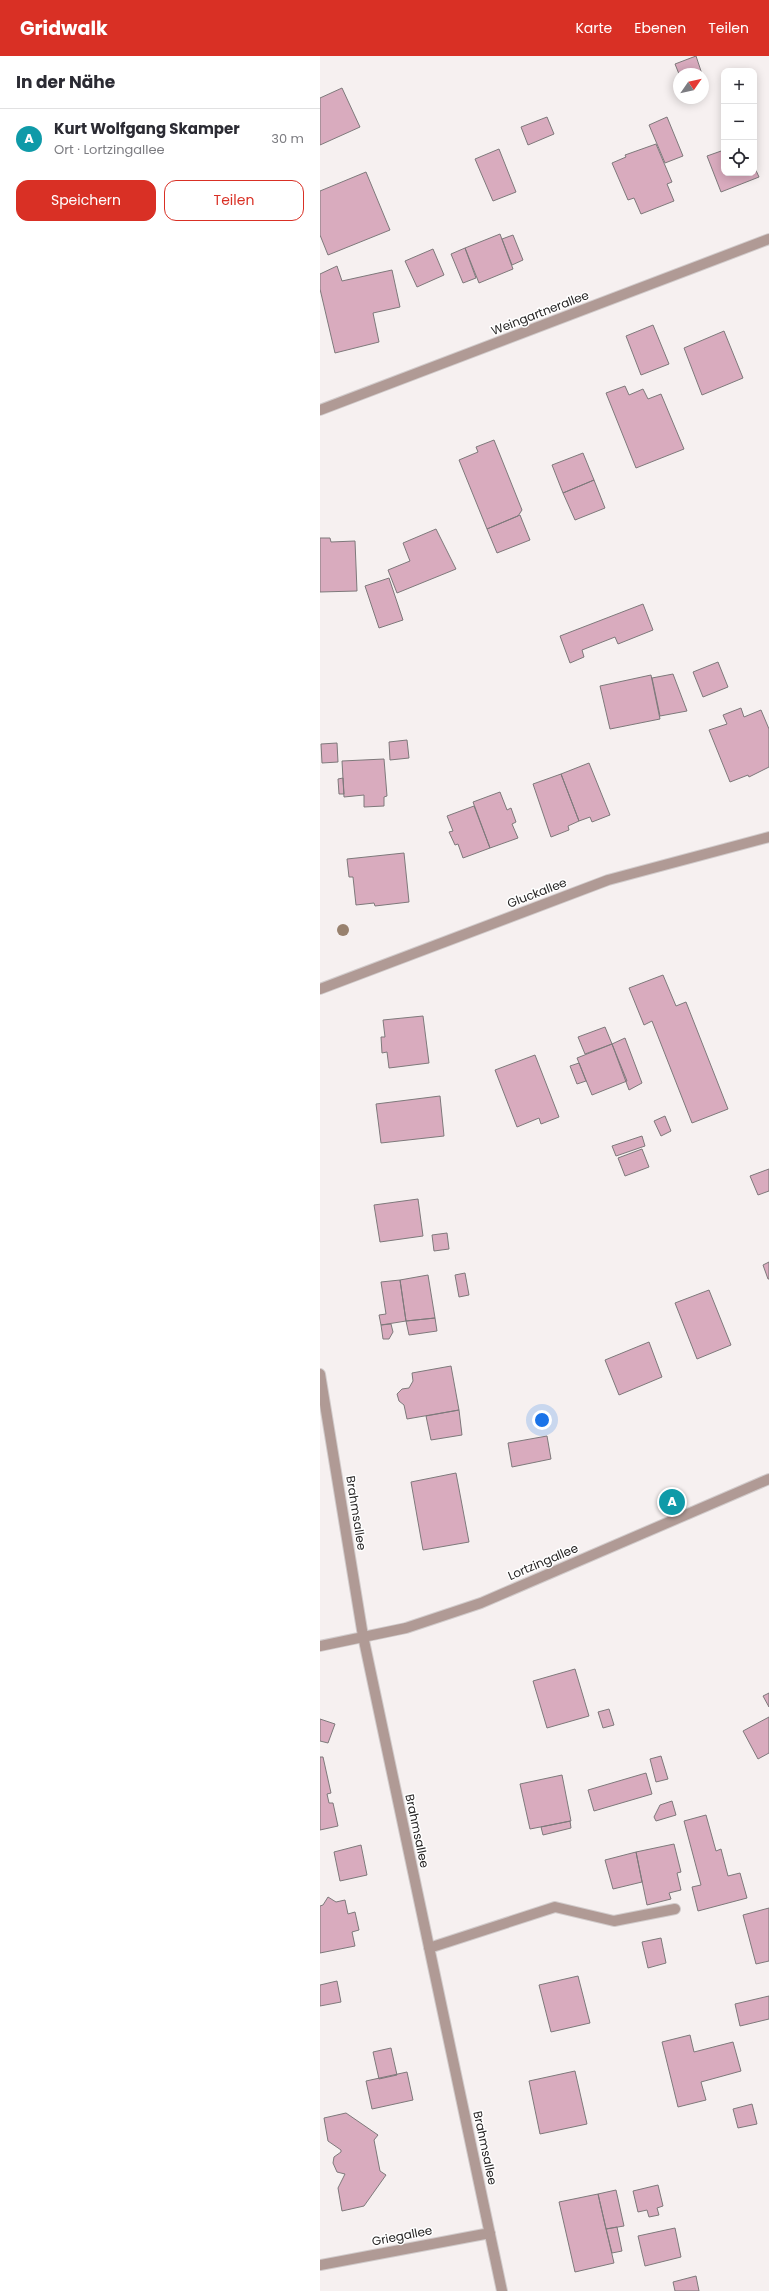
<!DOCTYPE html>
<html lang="de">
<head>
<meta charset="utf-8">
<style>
  :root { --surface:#fff; --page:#f7f7f7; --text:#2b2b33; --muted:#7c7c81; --line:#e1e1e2; --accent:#d93025 }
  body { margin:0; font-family:Poppins,sans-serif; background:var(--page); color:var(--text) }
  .controls { position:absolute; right:12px; top:12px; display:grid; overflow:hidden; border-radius:8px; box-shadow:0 2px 10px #0003 }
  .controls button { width:36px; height:36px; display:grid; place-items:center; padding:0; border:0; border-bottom:1px solid var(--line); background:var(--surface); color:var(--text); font:20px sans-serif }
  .compass { position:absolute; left:353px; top:12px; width:36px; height:36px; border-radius:50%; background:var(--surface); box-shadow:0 2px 10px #0003; rotate:56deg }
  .you { position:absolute; left:222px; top:1364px; width:14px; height:14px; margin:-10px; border:3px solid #fff; border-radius:50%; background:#1a73e8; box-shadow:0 0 0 6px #1a73e833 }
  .badge { display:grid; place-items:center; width:26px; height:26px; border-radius:50%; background:var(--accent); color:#fff; font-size:13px; font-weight:700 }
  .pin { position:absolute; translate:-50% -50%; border:2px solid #fff; box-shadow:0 1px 4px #0006 }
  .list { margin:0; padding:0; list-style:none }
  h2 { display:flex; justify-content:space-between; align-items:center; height:52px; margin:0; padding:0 16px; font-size:17px }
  h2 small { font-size:13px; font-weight:400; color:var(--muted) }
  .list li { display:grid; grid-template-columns:26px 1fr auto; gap:12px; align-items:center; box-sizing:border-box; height:60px; padding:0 16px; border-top:1px solid var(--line) }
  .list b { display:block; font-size:15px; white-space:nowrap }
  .list p { margin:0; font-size:13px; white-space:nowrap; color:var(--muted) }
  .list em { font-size:13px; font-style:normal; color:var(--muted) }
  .actions { display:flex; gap:8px; padding:12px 16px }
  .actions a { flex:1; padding:9px 0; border:1px solid var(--accent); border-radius:12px; text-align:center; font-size:14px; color:var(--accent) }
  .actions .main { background:var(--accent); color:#fff }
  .icon { flex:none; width:22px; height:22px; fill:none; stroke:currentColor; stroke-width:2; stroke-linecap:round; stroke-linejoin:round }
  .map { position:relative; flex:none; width:449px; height:2235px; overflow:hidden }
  header { display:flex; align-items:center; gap:24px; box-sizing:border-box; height:56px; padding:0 20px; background:var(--accent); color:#fff }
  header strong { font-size:19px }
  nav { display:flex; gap:22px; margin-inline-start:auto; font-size:14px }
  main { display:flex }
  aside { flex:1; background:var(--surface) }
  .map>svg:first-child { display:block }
  .building { fill:#d9abbe; stroke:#7e797b }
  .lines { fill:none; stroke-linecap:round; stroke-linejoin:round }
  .minor-casing { stroke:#d1cbcb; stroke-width:12 }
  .minor { stroke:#b09a95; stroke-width:10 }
  .tree { fill:#98816e }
  .labels { text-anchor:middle; stroke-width:3; stroke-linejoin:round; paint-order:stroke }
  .street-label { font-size:12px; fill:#272525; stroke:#fff }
</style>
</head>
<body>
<header>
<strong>Gridwalk</strong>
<nav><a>Karte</a><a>Ebenen</a><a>Teilen</a></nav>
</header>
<main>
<aside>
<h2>In der Nähe<small></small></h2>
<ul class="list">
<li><span class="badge" style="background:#0f9aa8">A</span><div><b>Kurt Wolfgang Skamper</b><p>Ort · Lortzingallee</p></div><em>30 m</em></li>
</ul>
<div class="actions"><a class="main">Speichern</a><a>Teilen</a></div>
</aside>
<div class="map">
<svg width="449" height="2235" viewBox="0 0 449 2235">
  <rect width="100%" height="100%" fill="#f6f0f0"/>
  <!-- building -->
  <path class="building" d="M376,0L382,18H359L355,8Z
    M22,32L40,71L0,89V42Z
    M227,61L234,78L208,89L201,71Z
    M347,61L363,100L345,107L329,69Z
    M336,88L352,126L347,128L354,145L321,158L314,142L308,144L292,107L306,101L305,99Z
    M179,93L196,136L173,145L155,103Z
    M404,94V117H434V110L439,121L401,136L387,100Z
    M46,116L70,174L8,199L0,179V135Z
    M180,178L193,213L159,227L145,192Z
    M193,179L203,204L192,209L182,183Z
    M145,192L156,222L143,227L131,198Z
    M113,193L124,219L97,231L85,205Z
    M17,210L22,225L72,214L80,251L53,257L59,286L15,297L0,233V218Z
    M333,269L349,308L321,319L306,280Z
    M404,275L423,322L382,339L364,292Z
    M305,330L309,339L323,333L328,343L341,338L364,393L316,412L286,337Z
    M174,384L202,454L198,460L167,473L139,404L158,396L156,391Z
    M263,397L274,424L243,437L232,409Z
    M274,424L285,452L255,464L243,437Z
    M200,459L210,484L177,497L167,473Z
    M116,473L136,513L77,537L68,514L90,505L83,487Z
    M0,482H10L11,486L35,485L37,535L0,536Z
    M69,522L83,564L59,572L45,530Z
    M323,548L333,574L298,588L295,581L262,594L264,601L250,607L240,580Z
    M398,606L408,631L383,641L373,616Z
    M353,618L367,655L340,660L332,622Z
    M331,619L340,663L290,673L280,630Z
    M421,652L424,661L441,654L449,673V711L429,721L428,719L410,726L389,674L407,668L403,659Z
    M87,684L89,702L70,704L69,686Z
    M17,687L18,706L2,707L1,688Z
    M64,703L67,740L64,741V750L44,751V739L24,741L22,705Z
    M269,707L290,759L272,766L270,761L259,765L241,718Z
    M241,718L259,765L248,770L249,774L231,781L213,728Z
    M23,722L24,738H19L18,723Z
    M180,736L187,754L191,752L196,766L192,768L198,782L170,792L153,746Z
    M154,750L170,792L143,802L138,788L135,789L129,776L133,775L127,760Z
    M84,797L89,846L55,850L54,847L36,849L33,821H29L27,803Z
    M343,919L356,950L366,946L408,1053L372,1067L332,965L324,969L309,932Z
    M103,960L109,1007L69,1012L67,996L62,997L61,981H65L63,964Z
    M285,971L292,988L265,998L258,981Z
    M305,982L322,1027L309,1034L292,988Z
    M292,988L307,1025L272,1039L257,1002Z
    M215,999L239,1061L221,1068L219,1062L197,1071L175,1014Z
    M259,1007L266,1025L257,1028L250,1010Z
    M120,1040L124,1080L61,1087L56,1048Z
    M345,1060L351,1075L341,1080L334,1065Z
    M322,1080L325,1090L296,1100L292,1090Z
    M322,1093L329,1111L305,1120L298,1102Z
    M449,1113V1135L438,1139L430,1120Z
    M98,1143L103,1180L60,1186L54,1149Z
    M127,1177L129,1193L114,1195L112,1179Z
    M449,1206V1223H448L443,1209Z
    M145,1217L149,1239L139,1241L135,1219Z
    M108,1219L115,1262L86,1265L80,1224Z
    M80,1224L86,1265L61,1269L59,1259L66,1258L61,1226Z
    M389,1234L411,1289L377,1303L355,1247Z
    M115,1262L117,1275L89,1279L86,1265Z
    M71,1268L73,1276L69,1283H63L61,1269Z
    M329,1286L342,1321L299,1339L285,1304Z
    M131,1310L139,1354L87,1363L84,1349L79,1345L77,1338L82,1333L89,1332L93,1325L92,1317Z
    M139,1354L142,1379L111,1384L106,1360Z
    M227,1380L231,1403L192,1411L188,1387Z
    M136,1417L149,1486L103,1494L91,1426Z
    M255,1613L269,1660L227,1672L213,1625Z
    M449,1637V1651L443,1640Z
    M289,1653L294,1669L283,1672L278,1656Z
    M449,1661V1697L438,1703L423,1675Z
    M0,1663L15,1668L8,1687L0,1685Z
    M341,1700L348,1723L336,1726L330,1703Z
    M0,1701H3L11,1737L7,1738L9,1747H13L18,1770L0,1774Z
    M326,1717L332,1738L274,1755L268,1734Z
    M242,1719L251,1765L210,1773L200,1728Z
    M352,1745L356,1759L336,1765L334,1761L340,1749Z
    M386,1759L396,1795L401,1793L408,1820L420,1817L427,1842L378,1855L372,1831L381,1829L364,1765Z
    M250,1765L251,1772L223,1779L221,1771Z
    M354,1788L361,1816L357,1817L361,1834L349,1837L351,1843L327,1849L316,1796Z
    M41,1789L47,1819L20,1825L14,1796Z
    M316,1796L322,1826L293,1833L285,1804Z
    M8,1841L16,1846L25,1844L28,1858L35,1856L39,1874L32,1876L35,1890L0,1897V1850L3,1849Z
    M449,1852V1905L436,1908L423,1859Z
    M341,1882L346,1907L328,1912L322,1886Z
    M258,1920L270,1967L231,1976L219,1929Z
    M17,1925L21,1946L0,1950V1929Z
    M449,1940V1963L420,1970L415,1948Z
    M370,1979L374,1996L413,1986L421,2015L381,2026L386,2044L358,2051L342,1986Z
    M71,1992L77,2019L59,2023L53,1996Z
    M255,2015L267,2068L220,2078L209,2025Z
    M87,2016L93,2044L52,2053L46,2025Z
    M432,2048L437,2068L418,2072L413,2053Z
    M26,2057L58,2079L54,2084L60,2115L66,2119L44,2150L22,2155L18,2132L25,2118L17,2116L13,2107L14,2101L21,2096V2094L8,2085L4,2062Z
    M338,2129L343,2150L337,2152L339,2159L329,2161L327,2154L318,2156L313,2135Z
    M296,2134L304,2170L286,2173L278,2138Z
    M278,2138L294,2207L255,2216L239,2146Z
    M297,2171L302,2195L292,2197L286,2173Z
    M355,2172L361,2201L325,2210L318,2180Z
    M376,2220L379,2235H355L353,2226Z"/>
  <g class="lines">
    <defs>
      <path id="minor" d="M0,354L449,183
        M0,933L288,824L449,781
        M0,1318L43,1580L182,2235
        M0,1590L86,1572L161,1547L449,1423
        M109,1892L235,1851L294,1865L355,1853
        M0,2209L170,2177"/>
    </defs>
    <!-- minor casing -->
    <use href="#minor" class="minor-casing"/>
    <!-- minor -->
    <use href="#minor" class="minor"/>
  </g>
  <!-- trees -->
  <circle class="tree" cx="23" cy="874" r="6"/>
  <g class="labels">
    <!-- street labels -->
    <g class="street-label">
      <text transform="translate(220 257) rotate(-21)" y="4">Weingartnerallee</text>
      <text transform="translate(217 837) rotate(-21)" y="4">Gluckallee</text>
      <text transform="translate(36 1457) rotate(81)" y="4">Brahmsallee</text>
      <text transform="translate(223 1506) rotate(-23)" y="4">Lortzingallee</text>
      <text transform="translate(97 1775) rotate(78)" y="4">Brahmsallee</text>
      <text transform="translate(165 2092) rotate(78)" y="4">Brahmsallee</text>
      <text transform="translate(82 2180) rotate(-11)" y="4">Griegallee</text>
    </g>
  </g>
</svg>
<div class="controls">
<button>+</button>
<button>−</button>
<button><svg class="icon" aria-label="locate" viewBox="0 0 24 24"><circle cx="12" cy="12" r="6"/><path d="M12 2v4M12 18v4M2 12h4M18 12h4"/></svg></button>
</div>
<svg class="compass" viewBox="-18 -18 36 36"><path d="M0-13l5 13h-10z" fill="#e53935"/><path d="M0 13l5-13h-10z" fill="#7c7c81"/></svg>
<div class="you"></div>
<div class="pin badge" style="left:352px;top:1446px;background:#0f9aa8">A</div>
</div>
</main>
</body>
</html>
